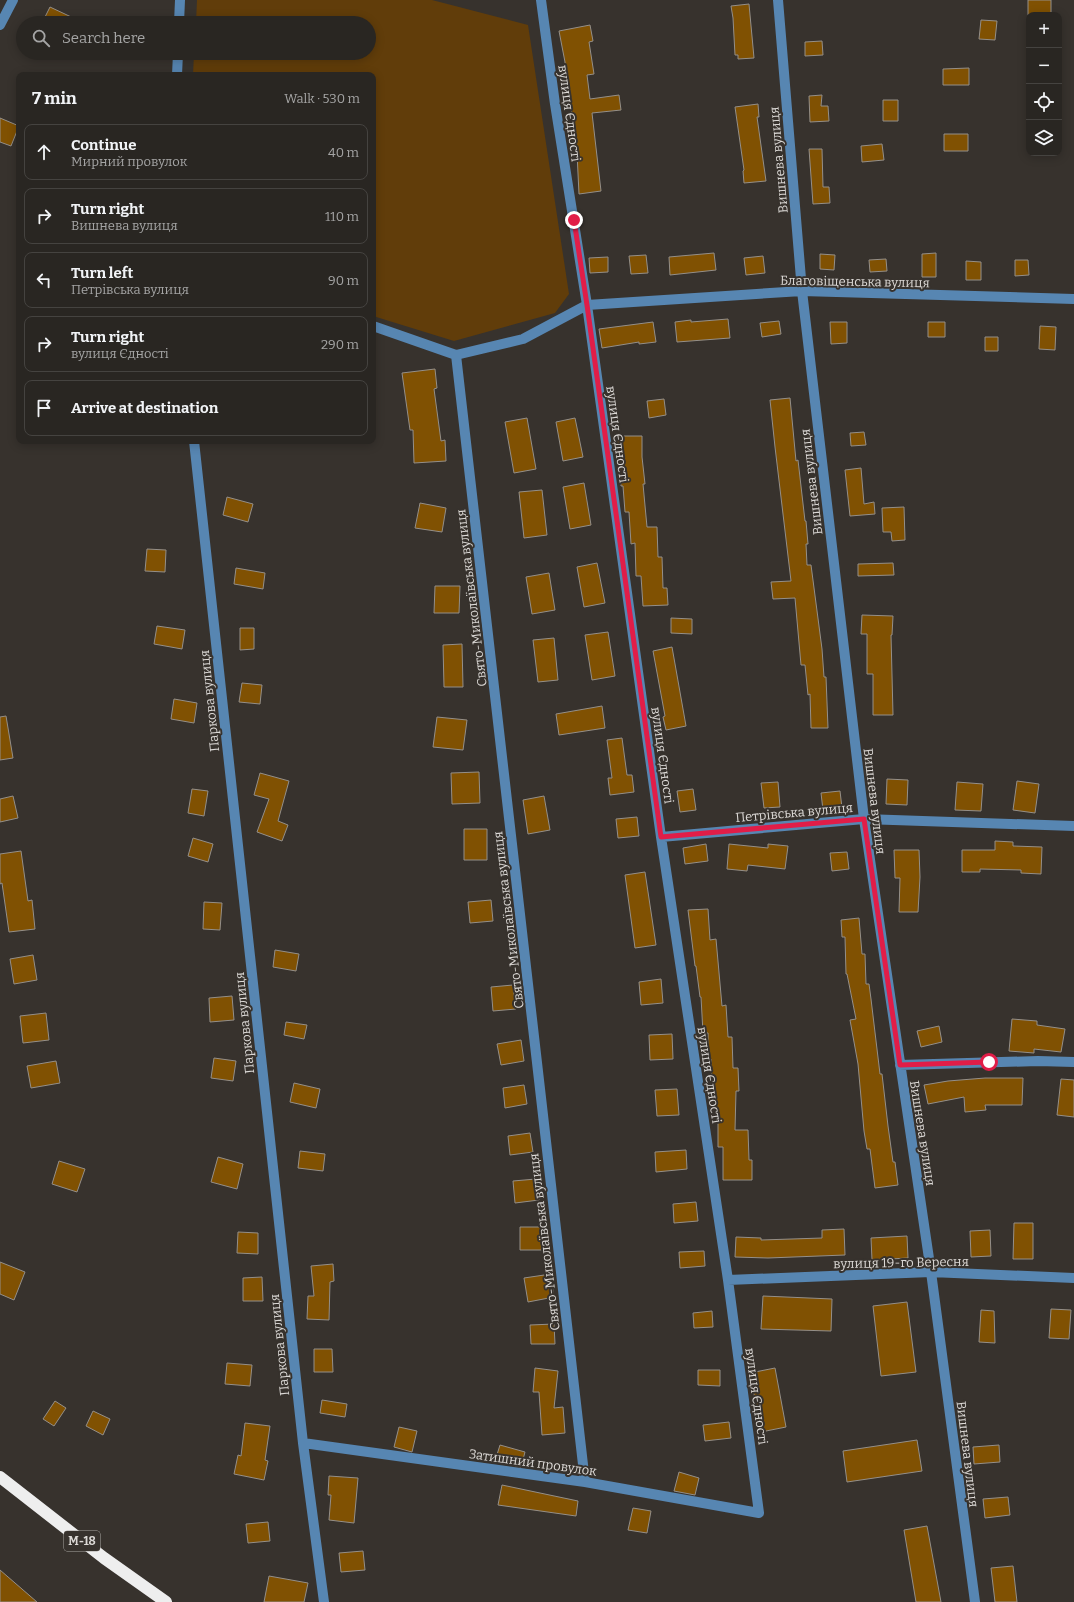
<!DOCTYPE html>
<html lang="en">
<head>
<meta charset="utf-8">
<style>
  :root { --surface:#292622; --page:#312e2a; --text:#f1f3f6; --muted:#a5a5a5; --line:#454340 }
  body { margin:0; font-family:Bitter,serif; background:var(--page); color:var(--text) }
  .controls { position:absolute; right:12px; top:12px; display:grid; overflow:hidden; border-radius:8px; box-shadow:0 2px 10px #0003 }
  .controls button { width:36px; height:36px; display:grid; place-items:center; padding:0; border:0; border-bottom:1px solid var(--line); background:var(--surface); color:var(--text); font:20px sans-serif }
  .stop { position:absolute; width:12px; height:12px; margin:-9px; border:3px solid #e11d48; border-radius:50%; background:#fff }
  .stop.end { background:#e11d48; border-color:#fff; box-shadow:0 1px 4px #0008 }
  .list { margin:0; padding:0; list-style:none }
  h2 { display:flex; justify-content:space-between; align-items:center; height:52px; margin:0; padding:0 16px; font-size:17px }
  h2 small { font-size:13px; font-weight:400; color:var(--muted) }
  .list li { display:grid; grid-template-columns:26px 1fr auto; gap:12px; align-items:center; box-sizing:border-box; height:56px; margin:0 8px 8px; padding:0 8px; border:1px solid var(--line); border-radius:8px }
  .list b { display:block; font-size:15px; white-space:nowrap }
  .list p { margin:0; font-size:13px; white-space:nowrap; color:var(--muted) }
  .list em { font-size:13px; font-style:normal; color:var(--muted) }
  .icon { flex:none; width:22px; height:22px; fill:none; stroke:currentColor; stroke-width:2; stroke-linecap:round; stroke-linejoin:round }
  .map { position:relative; flex:none; width:1074px; height:1602px; overflow:hidden }
  .search { position:absolute; background:var(--surface); box-shadow:0 2px 10px #0003; left:16px; top:16px; width:360px; height:44px; display:flex; align-items:center; gap:10px; box-sizing:border-box; padding:0 14px; border-radius:22px; color:var(--muted); font-size:15px }
  .panel { position:absolute; background:var(--surface); box-shadow:0 2px 10px #0003; left:16px; top:72px; width:360px; height:372px; border-radius:8px }
  .map>svg:first-child { display:block }
  .green { fill:#613d0a }
  .building { fill:#805102; stroke:#948f89 }
  .lines { fill:none; stroke-linecap:round; stroke-linejoin:round }
  .minor { stroke:#5786b2; stroke-width:10 }
  .highway { stroke:#eee; stroke-width:12 }
  .route { stroke:#e11d48; stroke-width:5 }
  .labels { text-anchor:middle; stroke-width:4; stroke-linejoin:round; paint-order:stroke }
  .shield { fill:#37322d; stroke:#aaa7a3; stroke-width:1 }
  .shield-label { font-size:12px; font-weight:bold; fill:#dcd9d6 }
  .street-label { font-size:13px; fill:#dcd9d6; stroke:#37322d }
</style>
</head>
<body>
<div class="map">
<svg width="1074" height="1602" viewBox="0 0 1074 1602">
  <rect width="100%" height="100%" fill="#37322d"/>
  <!-- green -->
  <path class="green" d="M197,0H432L528,25L569,294L555,313L454,341L373,316V75H193L194,53H369V23H196Z"/>
  <!-- building -->
  <path class="building" d="M1028,0H1051V15H1028Z
    M749,4L754,58L738,59V55H735L733,18L731,6Z
    M50,7L84,23H42Z
    M981,20L997,21L995,40L979,39Z
    M590,25L593,41L589,42L594,74L587,75L590,99L619,95L621,110L592,113L601,191L579,194L577,153L571,108L569,109L565,62L559,31Z
    M822,41L823,55L805,56V42Z
    M969,68V85H943V69Z
    M822,95L821,106H828L829,121L810,122L809,96Z
    M883,100H898V121H883Z
    M758,104L759,117H757L766,181L744,183L743,171L744,170L735,107Z
    M0,118L19,126L11,146L0,142Z
    M944,134H968V151H944Z
    M882,144L884,160L862,162L861,146Z
    M809,149H822L823,187H829L830,203L813,204Z
    M714,253L716,270L670,275L669,257Z
    M936,253V277H922V254Z
    M820,254L835,255L834,270L820,269Z
    M646,255L648,273L631,274L629,256Z
    M763,256L765,273L746,275L744,258Z
    M608,257V272L590,273L589,258Z
    M886,259L887,271L870,272L869,260Z
    M1015,260H1028L1029,275L1015,276Z
    M966,261L981,262V280H966Z
    M728,319L730,338L677,342L675,322L691,320V322Z
    M779,321L781,334L762,337L760,323Z
    M653,322L656,342L639,344V342L602,348L599,329Z
    M830,322H847V343L831,344Z
    M928,322H945V337H928Z
    M1040,326L1056,327L1055,350L1039,349Z
    M985,337H998V351H985Z
    M435,369L437,388L434,389L441,441L445,440L446,461L414,463L413,430H410L402,373Z
    M790,398L796,461L798,460L805,521H806L808,544H806L807,565H811L822,649L824,677H826L828,728H811L810,694L808,695L805,665H801L795,598L773,599L771,582L791,581L775,447L770,400Z
    M664,399L666,415L649,418L647,401Z
    M527,418L536,469L514,473L505,422Z
    M575,418L583,457L563,461L556,422Z
    M864,432L866,445L851,446L850,433Z
    M616,436H642V457L645,484H643L647,527H657L658,557H662L663,588H667L668,605L643,606L641,576H636L635,543L631,544L629,512H625L623,486H621L618,453H616Z
    M861,468L864,504L874,502L875,514L850,516L845,470Z
    M584,483L591,525L570,529L563,487Z
    M542,490L547,535L524,538L519,492Z
    M227,497L253,504L248,522L223,515Z
    M420,503L446,508L442,532L415,528Z
    M904,507L905,540L892,541L891,532H883L882,508Z
    M147,549L166,550L165,572L145,571Z
    M597,563L605,603L584,607L577,567Z
    M893,563L894,575L858,576V564Z
    M236,568L265,573L263,589L234,584Z
    M549,573L555,610L532,614L526,577Z
    M435,586H460L459,613H434Z
    M862,615L893,616L892,635H891L893,715H873V674H867V634H861Z
    M671,618L692,619V634L671,633Z
    M157,626L185,630L182,649L154,644Z
    M240,628H254V649L240,650Z
    M608,632L615,676L592,680L585,635Z
    M554,638L558,680L538,682L533,640Z
    M462,644L463,687H444L443,645Z
    M672,647L686,726L666,730L663,717L665,716L653,651Z
    M242,683L262,685L260,704L239,702Z
    M174,699L197,703L194,723L171,719Z
    M602,706L605,728L559,735L556,714Z
    M6,716L13,758L0,760V717Z
    M437,717L467,720L463,750L433,747Z
    M622,738L627,775H632L634,792L610,795L608,778H612L607,740Z
    M479,772L480,803L452,804L451,773Z
    M260,773L289,781L278,821L288,825L282,841L257,832L269,799L254,795Z
    M887,779L908,780L907,805L886,804Z
    M1017,781L1039,784L1035,813L1013,810Z
    M778,782L780,807L764,808L761,783Z
    M957,782L983,784L981,811L955,810Z
    M192,789L208,791L204,816L188,813Z
    M693,789L696,810L680,812L677,791Z
    M840,791L842,808L823,810L821,793Z
    M13,796L18,818L0,822V799Z
    M544,796L550,830L528,834L523,800Z
    M637,817L639,836L618,838L616,819Z
    M464,829H487V860H464Z
    M193,838L213,844L208,862L188,856Z
    M995,841L1013,842V846L1042,847L1041,874L1021,873V870L980,869V872H962V850H995Z
    M706,844L708,861L685,864L683,848Z
    M729,844L768,848V844L788,846L785,869L748,865L747,871L727,869Z
    M894,850H919L920,877L918,912H899L900,878H895Z
    M21,851L28,901L32,900L35,929L9,932L2,883L0,884V854Z
    M847,852L849,869L832,871L830,853Z
    M645,872L656,945L635,948L625,875Z
    M491,900L493,921L470,923L468,902Z
    M204,902L222,903L220,930L203,929Z
    M708,909L710,940L716,939L722,1006L726,1005L728,1037H732L733,1068H738L739,1091H736L735,1130H748L749,1160H752V1180H723V1147H718V1118H714L715,1092H712L711,1059H708V1033H703L701,997H700L696,966H695L688,910Z
    M859,918L862,954H865L866,984H869L871,999L880,1074H882L888,1126L893,1162H895L898,1185L875,1188L870,1149H867L864,1131L858,1064L850,1020L856,1019L847,974H846L845,937H842L841,920Z
    M275,950L299,954L296,971L273,967Z
    M33,955L37,980L14,984L10,959Z
    M661,979L663,1003L641,1005L639,982Z
    M513,985L516,1009L493,1011L491,987Z
    M232,996L234,1020L210,1022L209,998Z
    M46,1013L49,1040L23,1043L20,1016Z
    M1012,1019L1037,1021V1025L1065,1029L1061,1052L1034,1049V1053L1009,1051Z
    M286,1022L307,1025L304,1039L284,1035Z
    M939,1026L942,1042L921,1047L917,1031Z
    M672,1034L673,1059L650,1060L649,1035Z
    M521,1040L524,1061L501,1065L497,1044Z
    M214,1058L236,1061L233,1081L211,1078Z
    M56,1061L60,1083L31,1088L27,1066Z
    M985,1078H1023L1022,1105H985L986,1110L965,1112L964,1097L928,1104L924,1085L948,1081Z
    M1061,1079L1074,1080V1117L1057,1115Z
    M294,1083L320,1089L316,1108L290,1102Z
    M524,1085L527,1104L505,1108L503,1088Z
    M677,1089L679,1115L657,1116L655,1090Z
    M530,1133L533,1152L510,1155L508,1136Z
    M686,1150L687,1169L656,1172L655,1152Z
    M300,1151L325,1154L323,1171L298,1168Z
    M218,1157L243,1164L237,1189L211,1182Z
    M59,1161L85,1169L77,1192L52,1184Z
    M536,1179L539,1200L515,1203L513,1181Z
    M696,1202L698,1221L674,1223L673,1204Z
    M1014,1223H1033V1259H1013Z
    M520,1227H546V1250H520Z
    M844,1229L845,1255L768,1258L735,1257L736,1237L761,1238V1240L822,1238V1230Z
    M990,1230L991,1256L971,1257L970,1231Z
    M238,1232L258,1233V1254L237,1253Z
    M907,1236L908,1258L872,1260L871,1238Z
    M704,1251L705,1266L680,1268L679,1252Z
    M0,1262L25,1272L14,1300L0,1294Z
    M333,1264L334,1281L330,1282L329,1320L307,1319L308,1296H314L311,1266Z
    M551,1274L554,1297L528,1302L524,1278Z
    M262,1277L263,1301H243V1278Z
    M763,1296L832,1299L831,1331L761,1329Z
    M907,1302L916,1372L881,1376L873,1306Z
    M1051,1309L1071,1310L1069,1339L1049,1338Z
    M981,1310L994,1311L995,1343L979,1342Z
    M712,1311L713,1327L694,1328L693,1313Z
    M554,1324L555,1344H531L530,1325Z
    M314,1349H332L333,1372H314Z
    M227,1363L252,1365L250,1386L225,1384Z
    M535,1368L558,1371L554,1408L563,1407L565,1433L542,1435L539,1392H533Z
    M775,1368L786,1427L761,1432L750,1373Z
    M698,1370H720V1386L698,1385Z
    M322,1400L347,1404L345,1417L320,1413Z
    M55,1401L66,1408L54,1426L43,1419Z
    M93,1411L110,1419L103,1435L86,1426Z
    M729,1422L731,1438L705,1441L703,1425Z
    M245,1423L270,1426L265,1460L268,1461L264,1480L234,1474L238,1455L241,1456Z
    M399,1427L417,1431L412,1452L394,1447Z
    M917,1440L922,1471L847,1482L843,1451Z
    M500,1445L525,1452L521,1467L495,1461Z
    M999,1445L1000,1462L974,1464L973,1447Z
    M679,1472L699,1478L695,1495L674,1491Z
    M329,1476L358,1478L354,1523L329,1520L331,1495H328Z
    M502,1485L578,1501L576,1516L498,1505Z
    M1008,1497L1010,1515L985,1518L983,1499Z
    M633,1508L651,1511L647,1533L628,1530Z
    M268,1522L270,1541L248,1543L246,1524Z
    M927,1526L941,1602H916L904,1530Z
    M363,1551L365,1570L341,1572L339,1553Z
    M1013,1566L1017,1602H995L991,1568Z
    M0,1570L37,1602H0Z
    M269,1576L308,1583L304,1602H264Z"/>
  <g class="lines">
    <!-- minor -->
    <path class="minor" d="M778,0L802,291L864,819L931,1272L975,1602
      M179,23L180,0
      M0,25L13,0
      M177,75L178,53
      M373,326L456,355L523,339L587,305L802,291L1074,299
      M456,355L585,1482
      M194,441L303,1443L324,1602
      M661,837L864,819L1074,826
      M900,1065L1038,1061L1074,1062
      M728,1280L931,1272L1074,1278
      M303,1443L585,1482L759,1513L728,1280L661,837L587,305L555,104L541,0"/>
    <!-- highway -->
    <path class="highway" d="M0,1477L104,1558L166,1602"/>
  </g>
  <g class="lines">
    <!-- route -->
    <path class="route" d="M574,220L587,305L661,837L864,819L900,1065L989,1062"/>
  </g>
  <g class="labels">
    <!-- shield labels -->
    <rect class="shield" x="64" y="1531" width="36" height="20" rx="3"/>
    <g class="shield-label">
      <text x="82" y="1545">М-18</text>
    </g>
    <!-- street labels -->
    <g class="street-label">
      <text transform="translate(570 113) rotate(82)" y="5">вулиця Єдності</text>
      <text transform="translate(778 160) rotate(-95)" y="5">Вишнева вулиця</text>
      <text transform="translate(855 281) rotate(1)" y="5">Благовіщенська вулиця</text>
      <text transform="translate(618 434) rotate(82)" y="5">вулиця Єдності</text>
      <text transform="translate(811 482) rotate(-97)" y="5">Вишнева вулиця</text>
      <text transform="translate(471 598) rotate(-97)" y="5">Свято-Миколаївська вулиця</text>
      <text transform="translate(209 701) rotate(-96)" y="5">Паркова вулиця</text>
      <text transform="translate(663 755) rotate(82)" y="5">вулиця Єдності</text>
      <text transform="translate(875 801) rotate(83)" y="5">Вишнева вулиця</text>
      <text transform="translate(794 812) rotate(-5)" y="5">Петрівська вулиця</text>
      <text transform="translate(508 920) rotate(-97)" y="5">Свято-Миколаївська вулиця</text>
      <text transform="translate(244 1023) rotate(-96)" y="5">Паркова вулиця</text>
      <text transform="translate(710 1075) rotate(81)" y="5">вулиця Єдності</text>
      <text transform="translate(923 1133) rotate(81)" y="5">Вишнева вулиця</text>
      <text transform="translate(544 1242) rotate(-97)" y="5">Свято-Миколаївська вулиця</text>
      <text transform="translate(901 1262) rotate(-1)" y="5">вулиця 19-го Вересня</text>
      <text transform="translate(279 1345) rotate(-96)" y="5">Паркова вулиця</text>
      <text transform="translate(757 1396) rotate(82)" y="5">вулиця Єдності</text>
      <text transform="translate(968 1454) rotate(83)" y="5">Вишнева вулиця</text>
      <text transform="translate(533 1462) rotate(8)" y="5">Затишний провулок</text>
    </g>
  </g>
</svg>
<div class="controls">
<button>+</button>
<button>−</button>
<button><svg class="icon" aria-label="locate" viewBox="0 0 24 24"><circle cx="12" cy="12" r="6"/><path d="M12 2v4M12 18v4M2 12h4M18 12h4"/></svg></button>
<button><svg class="icon" aria-label="layers" viewBox="0 0 24 24"><path d="M12 4l9 5-9 5-9-5zM3 14l9 5 9-5"/></svg></button>
</div>
<div class="stop" style="left:989px;top:1062px"></div>
<div class="stop end" style="left:574px;top:220px"></div>
<div class="search"><svg class="icon" aria-label="search" viewBox="0 0 24 24"><circle cx="10" cy="10" r="6"/><path d="M15 15l6 6"/></svg>Search here</div>
<section class="panel">
<h2>7 min<small>Walk · 530 m</small></h2>
<ul class="list">
<li><svg class="icon" aria-label="ahead" viewBox="0 0 24 24"><path d="M12 20V5M6 11l6-6 6 6"/></svg><div><b>Continue</b><p>Мирний провулок</p></div><em>40 m</em></li>
<li><svg class="icon" aria-label="right" viewBox="0 0 24 24"><path d="M7 20v-9h11M14 6l5 5-5 5"/></svg><div><b>Turn right</b><p>Вишнева вулиця</p></div><em>110 m</em></li>
<li><svg class="icon" aria-label="left" viewBox="0 0 24 24"><path d="M17 20v-9H6M10 6l-5 5 5 5"/></svg><div><b>Turn left</b><p>Петрівська вулиця</p></div><em>90 m</em></li>
<li><svg class="icon" aria-label="right" viewBox="0 0 24 24"><path d="M7 20v-9h11M14 6l5 5-5 5"/></svg><div><b>Turn right</b><p>вулиця Єдності</p></div><em>290 m</em></li>
<li><svg class="icon" aria-label="arrive" viewBox="0 0 24 24"><path d="M6 21V4h12l-3 4 3 4H6"/></svg><div><b>Arrive at destination</b></div></li>
</ul>
</section>
</div>
</body>
</html>
